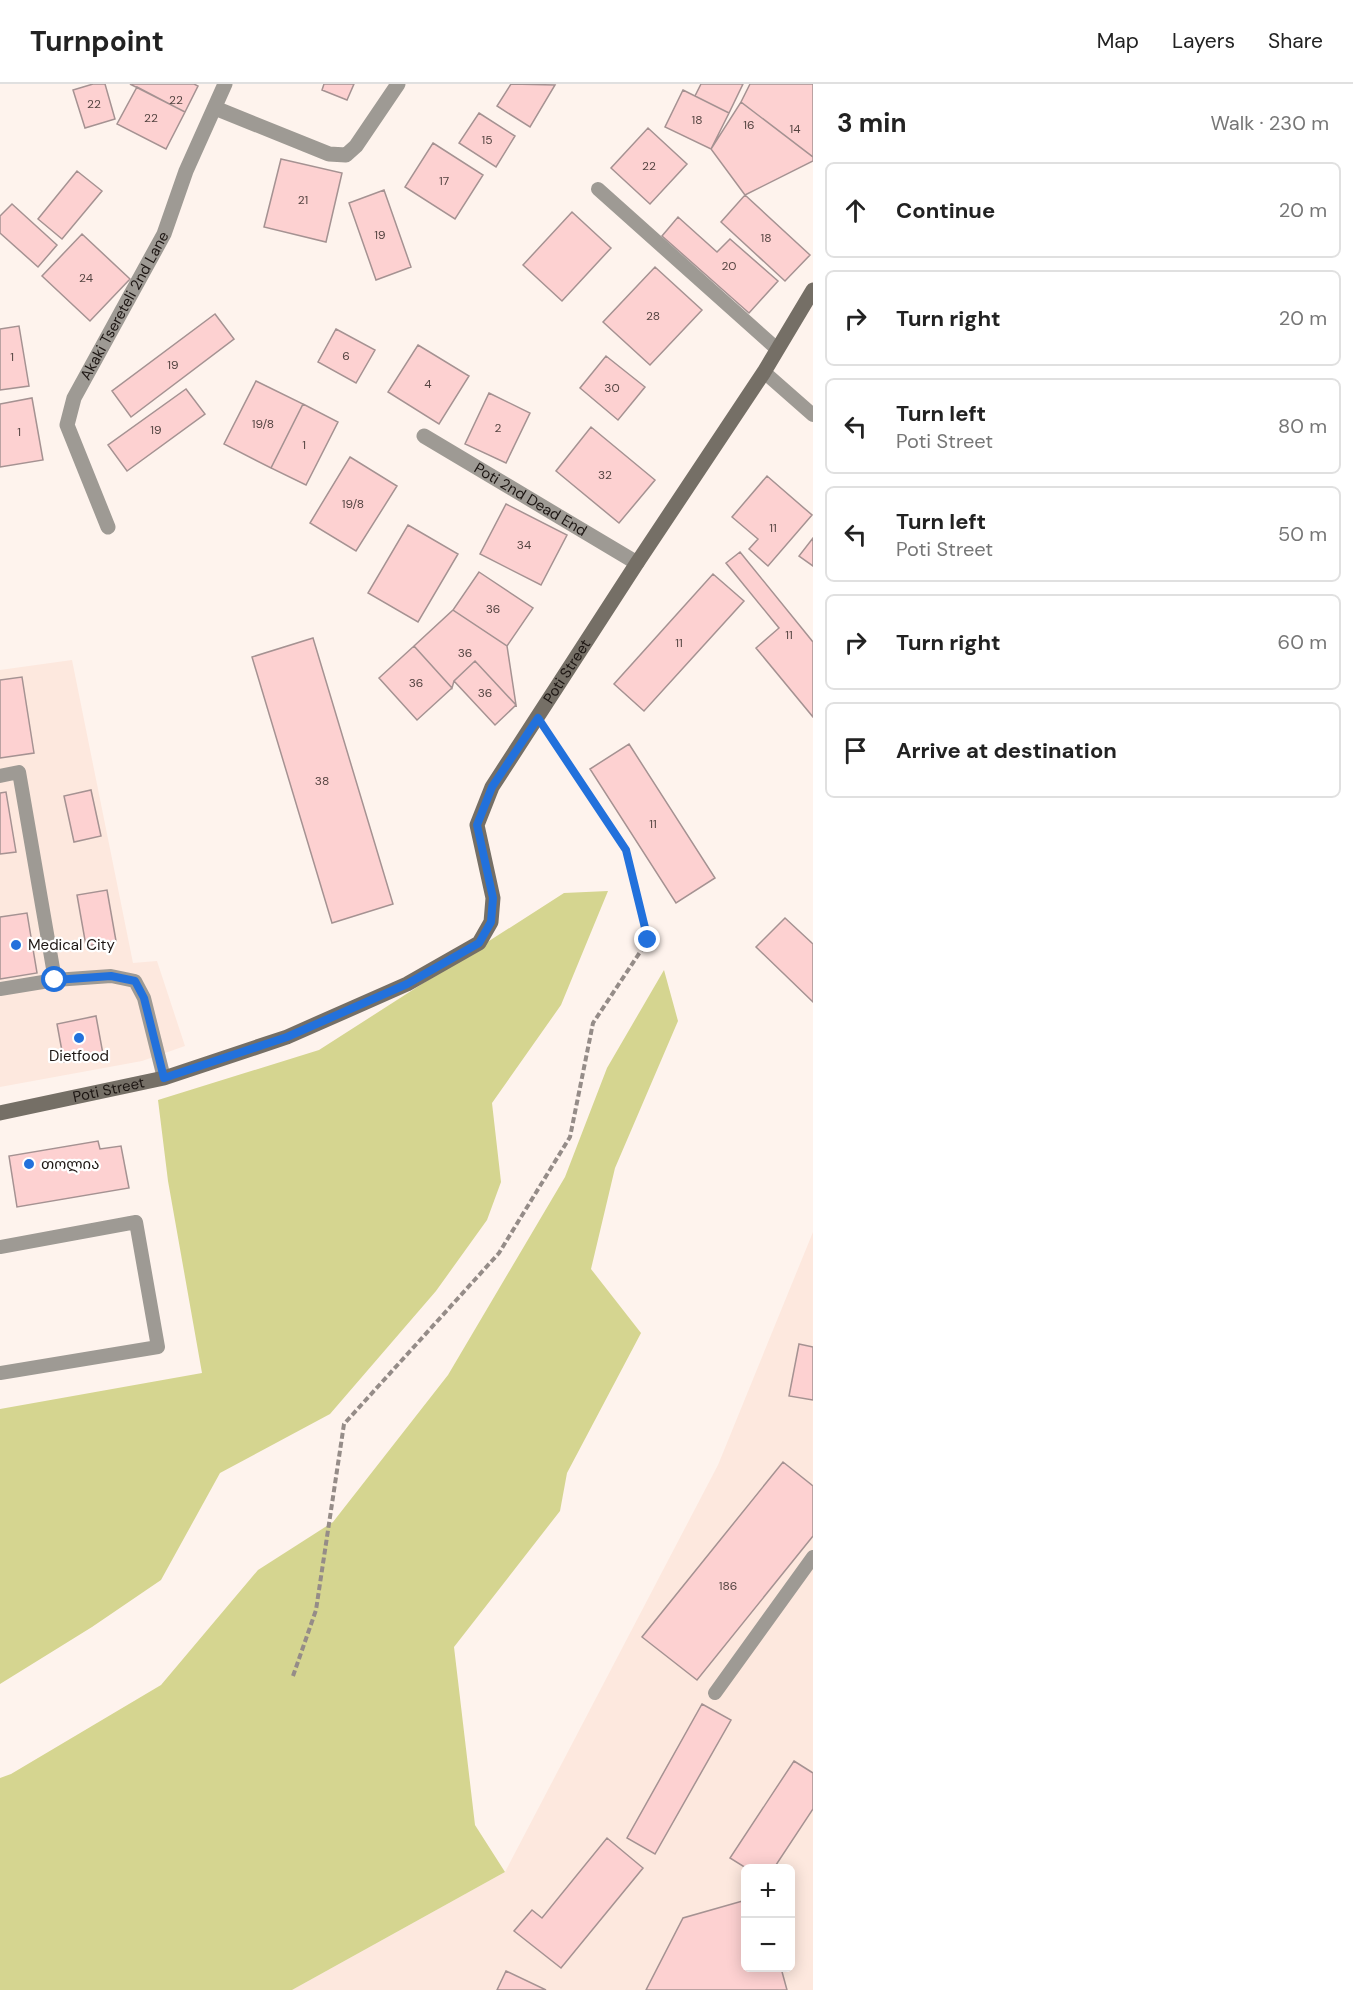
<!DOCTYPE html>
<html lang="en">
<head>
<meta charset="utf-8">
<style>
  :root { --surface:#fff; --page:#f2f2f2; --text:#222; --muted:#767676; --line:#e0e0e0 }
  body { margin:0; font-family:"DM Sans","Noto Sans Georgian",sans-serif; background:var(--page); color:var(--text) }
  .controls { position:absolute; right:18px; bottom:18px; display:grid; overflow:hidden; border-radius:9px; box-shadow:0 3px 15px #0003 }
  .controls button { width:54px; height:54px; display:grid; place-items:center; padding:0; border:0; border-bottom:2px solid var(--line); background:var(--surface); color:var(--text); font:30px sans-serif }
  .stop { position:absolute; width:18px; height:18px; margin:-14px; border:4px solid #2271dc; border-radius:50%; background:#fff }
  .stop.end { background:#2271dc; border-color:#fff; box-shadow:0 2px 6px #0008 }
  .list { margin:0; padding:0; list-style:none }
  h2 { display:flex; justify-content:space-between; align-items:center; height:78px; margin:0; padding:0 24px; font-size:26px }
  h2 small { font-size:20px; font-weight:400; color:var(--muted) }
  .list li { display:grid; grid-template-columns:39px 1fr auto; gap:18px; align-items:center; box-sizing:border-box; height:96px; margin:0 12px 12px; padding:0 12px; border:2px solid var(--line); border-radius:9px }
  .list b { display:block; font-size:22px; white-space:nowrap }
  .list p { margin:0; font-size:20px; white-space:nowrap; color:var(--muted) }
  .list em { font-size:20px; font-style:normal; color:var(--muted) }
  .icon { flex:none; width:33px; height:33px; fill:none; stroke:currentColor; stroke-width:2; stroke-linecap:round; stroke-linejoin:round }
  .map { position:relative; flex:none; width:813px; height:1906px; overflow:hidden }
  header { display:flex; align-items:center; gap:36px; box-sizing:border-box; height:84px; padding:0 30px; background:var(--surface); border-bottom:2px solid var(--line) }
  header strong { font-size:28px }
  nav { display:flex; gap:33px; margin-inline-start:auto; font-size:21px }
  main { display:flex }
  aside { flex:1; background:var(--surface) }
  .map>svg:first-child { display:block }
  .built { fill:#fde8de; fill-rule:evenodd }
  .green { fill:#d5d590 }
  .building { fill:#fdd1d1; stroke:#a59292; stroke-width:1.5 }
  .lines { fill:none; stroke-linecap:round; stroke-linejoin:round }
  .path { stroke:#958c88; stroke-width:4; stroke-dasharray:6 3; stroke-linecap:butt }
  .lane { stroke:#9e9a94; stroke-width:14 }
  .street { stroke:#9e9a94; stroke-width:15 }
  .secondary { stroke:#756f66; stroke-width:15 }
  .route { stroke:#2271dc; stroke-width:8 }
  .poi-dot { fill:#2271dc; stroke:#fff; stroke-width:2 }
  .labels { text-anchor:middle; stroke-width:4.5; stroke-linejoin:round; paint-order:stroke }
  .number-label { font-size:12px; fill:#554542 }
  .street-label { font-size:15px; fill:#1d1613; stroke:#fff }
  .poi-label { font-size:15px; fill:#1d1613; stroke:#fff; text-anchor:start }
</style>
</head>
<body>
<header>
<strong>Turnpoint</strong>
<nav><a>Map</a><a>Layers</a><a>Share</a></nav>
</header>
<main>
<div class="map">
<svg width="813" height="1906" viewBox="0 0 813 1906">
  <rect width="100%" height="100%" fill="#fef3ed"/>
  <!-- built -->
  <path class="built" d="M72,576L133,879L157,877L185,962L142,977L0,1003V586Z
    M813,1148V1906H292L505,1788L718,1381ZM746,1784H790V1884H746Z"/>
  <!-- green -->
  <path class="green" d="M608,807L561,921L492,1019L501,1098L487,1136L436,1207L330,1330L220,1389L161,1496L92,1543L0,1600V1325L202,1289L168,1097L158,1016L319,966L564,809Z
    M664,886L678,937L615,1084L591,1185L641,1249L567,1389L560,1427L454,1563L475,1741L505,1788L292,1906H0V1694L11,1690L161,1601L258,1486L333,1438L448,1291L565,1093L607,984Z"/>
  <!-- building -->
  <path class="building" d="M93,0H105L115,35L85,44L73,6Z
    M130,0H194L198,2L185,28Z
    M324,0H354L347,16L322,6Z
    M511,0L555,1L530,43L497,22Z
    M701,0H743L729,29L695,12Z
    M750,0H813V73L741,18Z
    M137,3L185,28L166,65L117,40Z
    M683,6L729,29L711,65L665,43Z
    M741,18L813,73V77L745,111L711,65Z
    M479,29L515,52L496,83L459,59Z
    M648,44L687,80L650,120L611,84Z
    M433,59L483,91L455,135L405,103Z
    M281,75L342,89L326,158L264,143Z
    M77,87L102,107L62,155L38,135Z
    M384,106L411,183L376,196L349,119Z
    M745,111L810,171L785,197L721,138Z
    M12,120L57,161L38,183L0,149V132Z
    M572,128L611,164L562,217L523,181Z
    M678,133L717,168L730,155L778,197L749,229L662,152Z
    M82,150L130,195L90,237L42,192Z
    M655,183L702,226L650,281L603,238Z
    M215,230L234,255L131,333L112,307Z
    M19,242L29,302L0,306V245Z
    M336,245L375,266L356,299L318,278Z
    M418,261L469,292L439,340L388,308Z
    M606,272L645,303L618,336L580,304Z
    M256,297L303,320L271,384L224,360Z
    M186,305L205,330L127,387L108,361Z
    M489,309L530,329L506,379L465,360Z
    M32,314L43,376L0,383V320Z
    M303,320L338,338L306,401L271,384Z
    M591,343L655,396L619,439L556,387Z
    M350,373L397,402L356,467L310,439Z
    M767,392L812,431L768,482L749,465L758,455L732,433Z
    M506,420L567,451L541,501L480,470Z
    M408,441L458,470L418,538L368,509Z
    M813,454V482L799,472Z
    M740,468L813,558V633L756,564L779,544L726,479Z
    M479,488L533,524L507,562L453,526Z
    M713,490L744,517L644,627L614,600Z
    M453,526L507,562L516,621L475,577L454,597L452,604L414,562Z
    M313,554L393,820L332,839L252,573Z
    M414,562L452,604L417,636L379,594Z
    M475,577L516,621L495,641L454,597Z
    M22,593L34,669L0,674V596Z
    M629,660L715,794L676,819L590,685Z
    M91,706L101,752L74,758L64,712Z
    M6,708L16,768L0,770V709Z
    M107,806L116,857L86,862L77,811Z
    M27,829L37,889L0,895V833Z
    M785,834L813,860V918L756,863Z
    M96,932L103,970L64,978L57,940Z
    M98,1057L100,1065L121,1062L129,1104L17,1123L9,1072Z
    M799,1260L813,1263V1316L789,1312Z
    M783,1378L813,1402V1452L697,1596L642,1553Z
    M702,1620L731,1636L655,1770L627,1754Z
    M794,1677L813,1689V1725L774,1784H746L730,1774Z
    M607,1754L643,1784L561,1884L514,1847L532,1826L542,1834Z
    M746,1816V1884H781L787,1906H646L683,1834Z
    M506,1887L546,1906H497Z"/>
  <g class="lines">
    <!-- path -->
    <path class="path" d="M293,1592L316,1526L344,1340L499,1169L570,1053L593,939L648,856L626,766L550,652"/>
    <!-- lane -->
    <path class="lane" d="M598,105L777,265
      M764,288L813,331
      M0,692L19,688L55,896
      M0,905L55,896L111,892L135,897L144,914L164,994
      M0,1163L136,1138L158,1263L0,1289
      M715,1609L813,1473"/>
    <!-- street -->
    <g class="street">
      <path d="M215,24L329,70L346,71L356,62L398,0"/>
      <path id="s1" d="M424,352L637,479"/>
      <path id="s2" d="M108,443L67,341L74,314L164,150L186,87L225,0"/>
    </g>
    <!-- secondary -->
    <path class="secondary" id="s3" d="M0,1029L164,994L287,953L407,900L479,859L491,838L493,814L477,741L492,703L637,479L764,288L813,206"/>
  </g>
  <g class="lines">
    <!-- route -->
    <path class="route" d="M55,896L111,892L135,897L144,914L164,994L287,953L407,900L479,859L491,838L493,814L477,741L492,703L538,634L626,766L648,856"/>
  </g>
  <!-- markers -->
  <g class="poi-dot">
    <circle cx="16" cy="861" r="6"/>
    <circle cx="79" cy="954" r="6"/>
    <circle cx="29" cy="1080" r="6"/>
  </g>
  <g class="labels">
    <!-- number labels -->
    <g class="number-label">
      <text x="176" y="20">22</text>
      <text x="94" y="24">22</text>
      <text x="151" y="38">22</text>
      <text x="697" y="40">18</text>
      <text x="749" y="45">16</text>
      <text x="795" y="49">14</text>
      <text x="487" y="60">15</text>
      <text x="649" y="86">22</text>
      <text x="444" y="101">17</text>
      <text x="303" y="120">21</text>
      <text x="380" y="155">19</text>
      <text x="766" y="158">18</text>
      <text x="729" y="186">20</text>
      <text x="86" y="198">24</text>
      <text x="653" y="236">28</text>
      <text x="346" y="276">6</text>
      <text x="12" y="277">1</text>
      <text x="173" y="285">19</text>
      <text x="428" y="304">4</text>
      <text x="612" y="308">30</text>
      <text x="263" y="344">19/8</text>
      <text x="498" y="348">2</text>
      <text x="156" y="350">19</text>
      <text x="19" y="352">1</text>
      <text x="304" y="365">1</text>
      <text x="605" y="395">32</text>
      <text x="353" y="424">19/8</text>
      <text x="773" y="448">11</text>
      <text x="524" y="465">34</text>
      <text x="493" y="529">36</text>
      <text x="789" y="555">11</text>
      <text x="679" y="563">11</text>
      <text x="465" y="573">36</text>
      <text x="416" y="603">36</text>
      <text x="485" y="613">36</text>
      <text x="322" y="701">38</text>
      <text x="653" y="744">11</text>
      <text x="728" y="1506">186</text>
    </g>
    <!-- street labels -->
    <g class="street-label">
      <text dy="5" stroke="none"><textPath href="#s2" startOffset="243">Akaki Tsereteli 2nd Lane</textPath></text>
      <text dy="5" stroke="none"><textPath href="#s1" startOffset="124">Poti 2nd Dead End</textPath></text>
      <text dy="5" stroke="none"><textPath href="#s3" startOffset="813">Poti Street</textPath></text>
      <text dy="5" stroke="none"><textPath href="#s3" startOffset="111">Poti Street</textPath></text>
    </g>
    <!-- poi labels -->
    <g class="poi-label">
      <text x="28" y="866">Medical City</text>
      <text x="79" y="977" text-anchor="middle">Dietfood</text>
      <text x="41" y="1085">თოლია</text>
    </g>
  </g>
</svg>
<div class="controls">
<button>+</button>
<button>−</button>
</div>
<div class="stop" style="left:55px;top:896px"></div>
<div class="stop end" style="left:648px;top:856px"></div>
</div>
<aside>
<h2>3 min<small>Walk · 230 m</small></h2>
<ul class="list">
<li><svg class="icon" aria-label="ahead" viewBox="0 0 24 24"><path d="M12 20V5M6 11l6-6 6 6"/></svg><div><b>Continue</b></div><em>20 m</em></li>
<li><svg class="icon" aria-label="right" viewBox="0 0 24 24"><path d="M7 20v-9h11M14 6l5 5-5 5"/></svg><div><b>Turn right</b></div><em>20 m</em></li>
<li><svg class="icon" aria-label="left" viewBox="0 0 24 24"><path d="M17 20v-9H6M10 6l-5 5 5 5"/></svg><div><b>Turn left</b><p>Poti Street</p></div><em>80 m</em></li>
<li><svg class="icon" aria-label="left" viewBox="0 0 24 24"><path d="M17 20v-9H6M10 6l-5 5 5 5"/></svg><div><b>Turn left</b><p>Poti Street</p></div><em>50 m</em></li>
<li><svg class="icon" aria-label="right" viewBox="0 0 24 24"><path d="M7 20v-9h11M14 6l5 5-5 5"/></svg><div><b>Turn right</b></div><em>60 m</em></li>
<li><svg class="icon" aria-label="arrive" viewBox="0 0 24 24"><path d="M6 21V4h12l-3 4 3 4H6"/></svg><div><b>Arrive at destination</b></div></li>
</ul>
</aside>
</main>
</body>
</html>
